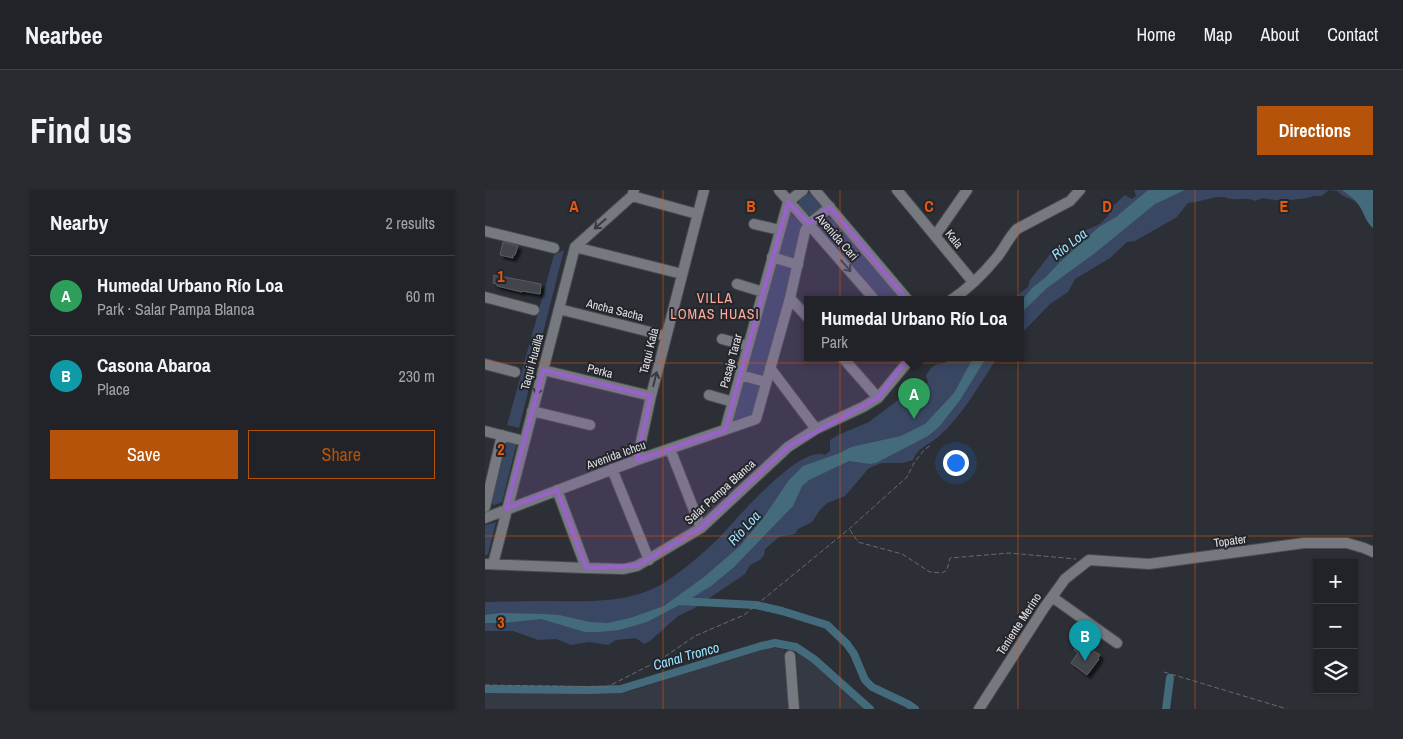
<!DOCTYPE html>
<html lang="en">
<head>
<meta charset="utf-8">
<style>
  :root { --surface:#212328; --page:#292b30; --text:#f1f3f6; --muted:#a2a4a8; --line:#3e4045; --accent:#b45309 }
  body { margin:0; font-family:"Archivo Narrow",sans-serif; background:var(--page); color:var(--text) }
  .controls { position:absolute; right:15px; bottom:15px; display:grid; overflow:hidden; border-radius:0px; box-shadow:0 1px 4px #0004 }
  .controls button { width:45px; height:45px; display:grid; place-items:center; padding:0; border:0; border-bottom:1px solid var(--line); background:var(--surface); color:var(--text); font:25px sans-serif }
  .you { position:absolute; left:470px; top:272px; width:18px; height:18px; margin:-12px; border:4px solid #fff; border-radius:50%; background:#1a73e8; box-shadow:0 0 0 8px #1a73e833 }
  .badge { display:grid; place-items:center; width:32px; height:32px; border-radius:50%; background:var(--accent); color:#fff; font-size:16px; font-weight:700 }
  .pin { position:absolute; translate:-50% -41px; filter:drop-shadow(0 1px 2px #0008) }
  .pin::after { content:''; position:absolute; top:26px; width:18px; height:15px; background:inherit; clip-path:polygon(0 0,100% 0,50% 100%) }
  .popup { position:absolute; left:319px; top:106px; width:220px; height:65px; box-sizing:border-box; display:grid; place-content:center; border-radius:0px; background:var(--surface); filter:drop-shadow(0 1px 4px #0005); font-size:16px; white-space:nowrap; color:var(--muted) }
  .popup b { font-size:19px; color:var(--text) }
  .popup::after { content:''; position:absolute; left:50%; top:100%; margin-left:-10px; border:10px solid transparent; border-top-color:var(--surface) }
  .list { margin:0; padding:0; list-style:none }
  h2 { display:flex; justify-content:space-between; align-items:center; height:65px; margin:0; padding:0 20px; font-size:21px }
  h2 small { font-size:16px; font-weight:400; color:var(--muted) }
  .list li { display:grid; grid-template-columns:32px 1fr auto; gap:15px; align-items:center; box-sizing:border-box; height:80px; padding:0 20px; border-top:1px solid var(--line) }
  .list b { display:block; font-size:19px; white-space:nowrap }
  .list p { margin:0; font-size:16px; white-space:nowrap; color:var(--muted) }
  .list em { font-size:16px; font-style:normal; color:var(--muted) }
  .actions { display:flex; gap:10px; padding:15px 20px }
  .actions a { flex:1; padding:11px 0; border:1px solid var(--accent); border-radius:0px; text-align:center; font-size:18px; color:var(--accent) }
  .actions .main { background:var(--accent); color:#fff }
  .icon { flex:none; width:28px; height:28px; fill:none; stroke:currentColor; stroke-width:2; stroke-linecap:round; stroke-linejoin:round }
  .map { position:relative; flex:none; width:888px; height:519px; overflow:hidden; border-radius:0px }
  header { display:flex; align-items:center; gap:30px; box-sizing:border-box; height:70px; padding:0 25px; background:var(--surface); border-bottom:1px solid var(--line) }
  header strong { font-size:24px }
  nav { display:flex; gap:28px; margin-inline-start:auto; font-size:18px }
  .intro { display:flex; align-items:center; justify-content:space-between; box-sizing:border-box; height:120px; padding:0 30px }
  h1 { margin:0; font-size:35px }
  .button { padding:12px 22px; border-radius:0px; background:var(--accent); color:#fff; font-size:18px; font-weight:700 }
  main { display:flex; gap:30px; padding:0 30px }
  aside { flex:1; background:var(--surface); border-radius:0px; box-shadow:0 1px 4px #0004 }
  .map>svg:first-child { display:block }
  .built { fill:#343944 }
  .green { fill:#3a4762 }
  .water { fill:#446b7b }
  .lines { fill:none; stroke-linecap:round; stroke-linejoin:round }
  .canal { stroke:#446b7b; stroke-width:8 }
  .building { fill:#42454b; stroke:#5a5d64; filter:url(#shadow) }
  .minor-casing { stroke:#4a4c50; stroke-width:12 }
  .path { stroke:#686b70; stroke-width:1; stroke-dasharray:5 2.5; stroke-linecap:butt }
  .minor { stroke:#767980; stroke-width:10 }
  .oneway { stroke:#383a40 }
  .marked { fill:#9962ca; fill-opacity:0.2; stroke:#9962ca; stroke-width:4; stroke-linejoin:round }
  .grid { fill:none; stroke:#e8590c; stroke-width:1; stroke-opacity:0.55 }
  .labels { text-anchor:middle; stroke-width:4; stroke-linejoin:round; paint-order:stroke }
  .street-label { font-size:12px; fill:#dfe1e4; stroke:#23252a }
  .water-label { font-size:14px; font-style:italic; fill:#9be2fe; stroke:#23252a }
  .neighbourhood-label { font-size:14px; letter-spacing:1px; fill:#feab9c; stroke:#23252a }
  .grid-label { font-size:16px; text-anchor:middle; font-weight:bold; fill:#e8590c; stroke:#23252a; stroke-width:4; stroke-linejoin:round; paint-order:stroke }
</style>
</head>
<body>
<header>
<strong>Nearbee</strong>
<nav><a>Home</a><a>Map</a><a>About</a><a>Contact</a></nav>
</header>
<div class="intro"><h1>Find us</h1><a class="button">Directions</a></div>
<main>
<aside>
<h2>Nearby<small>2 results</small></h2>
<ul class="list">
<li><span class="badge" style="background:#2e9e5b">A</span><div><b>Humedal Urbano Río Loa</b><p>Park · Salar Pampa Blanca</p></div><em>60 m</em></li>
<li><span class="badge" style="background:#0f9aa8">B</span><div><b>Casona Abaroa</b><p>Place</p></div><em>230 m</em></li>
</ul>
<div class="actions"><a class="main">Save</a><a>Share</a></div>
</aside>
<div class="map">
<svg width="888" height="519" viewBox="0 0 888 519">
  <defs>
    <filter id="shadow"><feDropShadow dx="3.5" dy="3.5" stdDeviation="1" flood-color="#0009"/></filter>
  </defs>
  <rect width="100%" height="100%" fill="#2c2f35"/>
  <!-- built -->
  <path class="built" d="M280,457L299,459L304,519H0V501L134,502L146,501Z
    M311,458L355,497L378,519H315Z"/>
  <!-- green -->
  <path class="green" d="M649,0H887L885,34C878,28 880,23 875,16C870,8 859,9 852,1L844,0L837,6H828L822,8L796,11L778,8L770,11C761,7 756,10 747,9C744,9 742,8 739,7C727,6 715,12 703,13L692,27L650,51L642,52L625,68L590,89L583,102L565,114L535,145V110H523L531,106L543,97L545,90L566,63L574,62L585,55L597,42L615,34L623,26L627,17L640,5L647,9L651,6Z
    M325,3L337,16V19L331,26H325L314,16V11L316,6Z
    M306,24L318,36L311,71L292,65L305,25Z
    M343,28L350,30L417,110H395L334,39L337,32Z
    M79,60L34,238L22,235L69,65Z
    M292,73L308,79L281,184L277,187L264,182L262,178L289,74Z
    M464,168H512C494,195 478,225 453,247C444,255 433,257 428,270L418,273H397L384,278L360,306L342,313L335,320L327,332L313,339L310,344L294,347L280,359L279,365L275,370L265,375L260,384L208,419L193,426L165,451L159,454L151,448L131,450L123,455L104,452L86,455L71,449L53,450L28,441H0V412C18,412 36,411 53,411C97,411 149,416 186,388C202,377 218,363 233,349C251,330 314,254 340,265L345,261V250L353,245L384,232L413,210L420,209L425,211L428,208L427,202L429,197L436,194L441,195L443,192L441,186C447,175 449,175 460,173Z
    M259,189L276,193L267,224L263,228L249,233L248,226Z
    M22,250L32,252L17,312L9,315L6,312Z
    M11,332L3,364L0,366V335Z"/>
  <!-- water -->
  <path class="water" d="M663,0H700L670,14L610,63L562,98L535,124V113L547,98L561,87L574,73L614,37L631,27Z
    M857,0H888V38C881,32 880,25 875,17C871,10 864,5 857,0Z
    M488,168H501L475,210L454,237L443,246L391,273L385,274L364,271L324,290L317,296L308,316L248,378L226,396L200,412L162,432L134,440L114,442H100L56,429L18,433H0V425L16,423L59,424L74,425L105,432L123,433L145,428L179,416L219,387L255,356L279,327L304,290L318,276L355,263L366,257L416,246L440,234L469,203Z"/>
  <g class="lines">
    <!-- canal -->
    <path class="canal" d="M194,411L271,415L297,421L342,435L362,454L369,464L380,490L387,497L423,514L430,519
      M0,499L104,500L136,499L276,456L290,453L311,457L329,469L385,519
      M681,519L685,488"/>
  </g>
  <!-- building -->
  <path class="building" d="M18,52L33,56L30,65H28V68L15,65Z
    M9,85L56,94L55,104L37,101V102L12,96V94L8,93Z
    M599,455L615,465L613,468L614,469L602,485L586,473L593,463L589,460L592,456L597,459Z"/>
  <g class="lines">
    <defs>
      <path id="minor" d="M294,0L390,110
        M330,0L423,110
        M412,0L488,92
        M147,6L212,24
        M269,34L295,40
        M0,41L69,58
        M450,46L482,0
        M90,57L197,84
        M287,67L313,75
        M252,94L278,102
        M0,107L49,120
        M305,108L323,128
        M466,110C483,99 500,82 513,66C520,57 524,47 532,39L585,11L595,0
        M74,119L181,146
        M237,149L263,156
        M358,168L393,208
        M0,174L30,182
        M285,178L331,239
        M58,180L166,206
        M255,185L281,192
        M224,205L248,212
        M47,221L105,235
        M240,240L303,12L318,0
        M0,241L39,251
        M185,259L216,338
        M152,270L166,206L219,0
        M127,279L164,370
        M72,300L101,378
        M0,317L17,245
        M0,328L152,270L271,229L305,108L320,41L324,34L345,17
        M0,374L101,378L139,379L152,376L216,338L303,257L331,239L378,217L393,208L426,168
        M8,374L90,57L147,6L149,0
        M567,407L632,453
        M305,466L309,519
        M494,519L559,418L580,389L604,370L664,374L819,353H862L879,358L888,362"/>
    </defs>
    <!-- minor casing -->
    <use href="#minor" class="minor-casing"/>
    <!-- path -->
    <path class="path" d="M365,340L373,352L417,364L445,382L457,383L462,380L465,368L524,363L591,369
      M679,482L802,519
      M0,495L122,497L175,470L210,446L259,425L364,339L422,287L429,273L439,260L446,255"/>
    <!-- minor -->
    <use href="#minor" class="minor"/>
  </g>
  <!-- one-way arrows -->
  <defs><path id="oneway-shaft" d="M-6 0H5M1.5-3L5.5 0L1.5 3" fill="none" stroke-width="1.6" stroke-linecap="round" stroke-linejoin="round" transform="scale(1.25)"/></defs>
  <g class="oneway">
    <use href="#oneway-shaft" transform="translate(115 34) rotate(139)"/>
    <use href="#oneway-shaft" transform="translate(361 76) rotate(49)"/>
    <use href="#oneway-shaft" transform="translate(170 189) rotate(-76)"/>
    <use href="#oneway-shaft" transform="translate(53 198) rotate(105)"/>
  </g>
  <!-- marked area -->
  <path class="marked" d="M303,12L324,34L345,17L446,138L393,208L303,257L216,338L152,376L101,378L72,300L21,319L58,180L166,206L152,270L240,240Z"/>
  <!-- grid -->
  <path class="grid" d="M178,0V519M355,0V519M533,0V519M710,0V519M0,173H888M0,346H888"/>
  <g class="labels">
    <!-- street labels -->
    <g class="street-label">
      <text transform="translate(352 47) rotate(49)" y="4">Avenida Cari</text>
      <text transform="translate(469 49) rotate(51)" y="4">Kala</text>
      <text transform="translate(130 120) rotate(14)" y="4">Ancha Sacha</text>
      <text transform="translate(164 161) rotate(-76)" y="4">Taqui Kala</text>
      <text transform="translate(246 171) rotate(-75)" y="4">Pasaje Tarar</text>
      <text transform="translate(47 172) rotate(-75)" y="4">Taqui Huailla</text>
      <text transform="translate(115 181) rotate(14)" y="4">Perka</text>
      <text transform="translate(131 265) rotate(-20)" y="4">Avenida Ichcu</text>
      <text transform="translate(235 302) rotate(-42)" y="4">Salar Pampa Blanca</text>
      <text transform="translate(745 351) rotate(-8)" y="4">Topater</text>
      <text transform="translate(534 434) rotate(-57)" y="4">Teniente Merino</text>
    </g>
    <!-- water labels -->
    <g class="water-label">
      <text transform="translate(584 54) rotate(-38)" y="5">Río Loa</text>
      <text transform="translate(259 338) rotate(-48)" y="5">Río Loa</text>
      <text transform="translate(201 466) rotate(-16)" y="5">Canal Tronco</text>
    </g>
    <!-- neighbourhood labels -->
    <g class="neighbourhood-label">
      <text x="230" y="113">VILLA<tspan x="230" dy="16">LOMAS HUASI</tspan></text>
    </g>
  </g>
  <g class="grid-label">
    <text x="89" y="22">A</text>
    <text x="266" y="22">B</text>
    <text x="444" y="22">C</text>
    <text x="622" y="22">D</text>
    <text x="799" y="22">E</text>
    <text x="16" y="92">1</text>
    <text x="16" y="265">2</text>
    <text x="16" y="438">3</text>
  </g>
</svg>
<div class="controls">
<button>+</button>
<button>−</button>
<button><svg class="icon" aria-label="layers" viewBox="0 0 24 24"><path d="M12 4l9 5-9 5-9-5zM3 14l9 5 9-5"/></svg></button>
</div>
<div class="you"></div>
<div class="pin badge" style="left:429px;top:229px;background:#2e9e5b">A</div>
<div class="popup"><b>Humedal Urbano Río Loa</b>Park</div>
<div class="pin badge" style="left:600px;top:471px;background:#0f9aa8">B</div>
</div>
</main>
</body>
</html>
